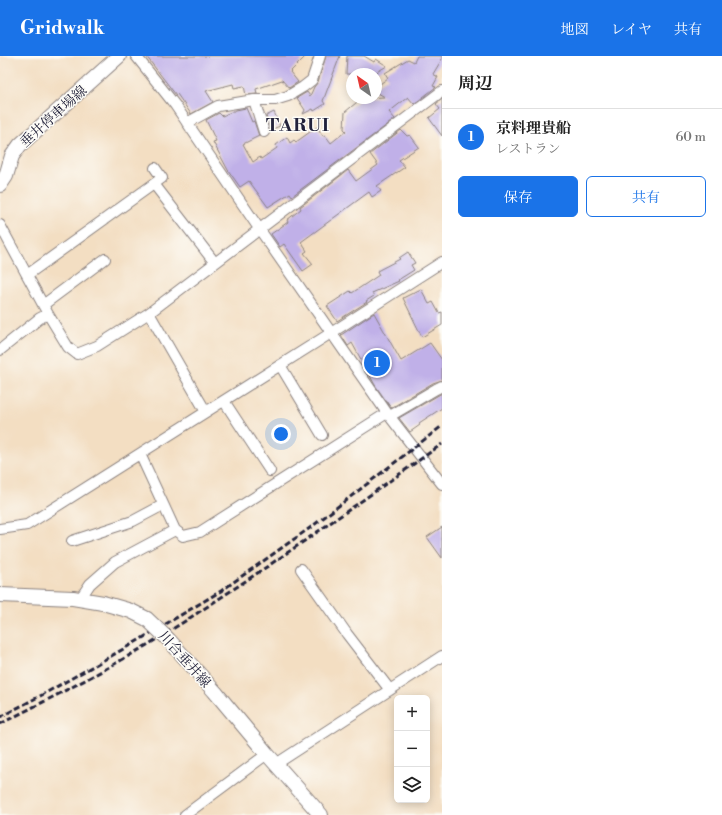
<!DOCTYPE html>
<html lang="ja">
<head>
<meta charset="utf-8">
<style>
  :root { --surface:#fff; --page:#f6f6f6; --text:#222; --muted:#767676; --line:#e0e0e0; --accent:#1a73e8 }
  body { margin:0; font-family:"Libre Bodoni","Noto Serif JP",serif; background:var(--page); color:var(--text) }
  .controls { position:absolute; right:12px; bottom:12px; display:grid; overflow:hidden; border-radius:6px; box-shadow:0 2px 10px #0003 }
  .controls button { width:36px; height:36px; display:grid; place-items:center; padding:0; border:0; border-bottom:1px solid var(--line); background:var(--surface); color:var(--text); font:20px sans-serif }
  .compass { position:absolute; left:346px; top:12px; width:36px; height:36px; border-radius:50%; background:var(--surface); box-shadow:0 2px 10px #0003; rotate:326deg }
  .you { position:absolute; left:281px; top:378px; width:14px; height:14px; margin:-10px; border:3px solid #fff; border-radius:50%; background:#1a73e8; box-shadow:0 0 0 6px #1a73e833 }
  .badge { display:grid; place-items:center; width:26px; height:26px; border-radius:50%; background:var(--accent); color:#fff; font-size:13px; font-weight:700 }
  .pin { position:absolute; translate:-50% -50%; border:2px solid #fff; box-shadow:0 1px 4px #0006 }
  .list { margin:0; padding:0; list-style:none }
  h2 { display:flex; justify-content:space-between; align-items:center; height:52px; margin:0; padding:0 16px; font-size:17px }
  h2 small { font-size:13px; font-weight:400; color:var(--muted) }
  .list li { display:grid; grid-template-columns:26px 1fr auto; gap:12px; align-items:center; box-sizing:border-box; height:56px; padding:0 16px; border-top:1px solid var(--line) }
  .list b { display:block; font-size:15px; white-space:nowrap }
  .list p { margin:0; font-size:13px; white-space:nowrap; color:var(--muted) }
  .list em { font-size:13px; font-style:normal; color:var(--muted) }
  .actions { display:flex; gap:8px; padding:12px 16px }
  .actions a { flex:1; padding:9px 0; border:1px solid var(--accent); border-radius:6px; text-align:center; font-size:14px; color:var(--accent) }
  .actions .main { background:var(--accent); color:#fff }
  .icon { flex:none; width:22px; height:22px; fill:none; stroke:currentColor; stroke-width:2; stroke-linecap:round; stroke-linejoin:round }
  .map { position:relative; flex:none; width:442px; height:759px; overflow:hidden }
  header { display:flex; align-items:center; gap:24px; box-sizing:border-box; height:56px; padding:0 20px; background:var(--accent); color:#fff }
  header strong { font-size:19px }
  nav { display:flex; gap:22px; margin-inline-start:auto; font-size:14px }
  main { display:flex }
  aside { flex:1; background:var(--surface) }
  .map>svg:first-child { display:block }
  .building { fill:#c0b0e8 }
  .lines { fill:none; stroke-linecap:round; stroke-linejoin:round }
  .street-casing { stroke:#8a807e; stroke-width:12 }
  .secondary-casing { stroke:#8a807e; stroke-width:16 }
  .street { stroke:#fff; stroke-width:10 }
  .secondary { stroke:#fff; stroke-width:14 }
  .rail { stroke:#22223b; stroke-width:3; stroke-dasharray:6 3; stroke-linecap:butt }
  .secondary-bridge-casing { stroke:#8a807e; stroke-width:16; stroke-linecap:butt }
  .secondary-bridge { stroke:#fff; stroke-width:14 }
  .labels { text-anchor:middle; stroke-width:3; stroke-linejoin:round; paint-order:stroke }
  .street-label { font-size:14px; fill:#22223b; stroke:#fdfcf7 }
  .district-label { font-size:18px; font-weight:bold; letter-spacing:1px; fill:#22223b; stroke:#fdfcf7 }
</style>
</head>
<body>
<header>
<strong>Gridwalk</strong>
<nav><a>地図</a><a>レイヤ</a><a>共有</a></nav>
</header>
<main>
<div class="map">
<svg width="442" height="759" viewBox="0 0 442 759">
  <rect width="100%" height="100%" fill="#fdfcf7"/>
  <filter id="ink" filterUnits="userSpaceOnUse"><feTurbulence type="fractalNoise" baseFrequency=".025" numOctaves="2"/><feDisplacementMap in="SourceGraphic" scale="8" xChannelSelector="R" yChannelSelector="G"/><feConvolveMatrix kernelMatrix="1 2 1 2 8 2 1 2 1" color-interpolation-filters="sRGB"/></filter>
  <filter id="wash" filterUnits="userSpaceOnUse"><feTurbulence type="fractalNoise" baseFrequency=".012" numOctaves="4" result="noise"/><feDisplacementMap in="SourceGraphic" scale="16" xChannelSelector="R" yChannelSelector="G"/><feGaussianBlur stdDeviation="0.9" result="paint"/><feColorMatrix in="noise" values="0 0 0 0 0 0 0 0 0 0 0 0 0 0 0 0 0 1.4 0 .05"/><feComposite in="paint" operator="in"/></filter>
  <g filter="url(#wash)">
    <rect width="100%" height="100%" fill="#f3dec2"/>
    <g id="blocks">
      <!-- building -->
      <path class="building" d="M146,0H306L290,16L298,26L289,32L282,24L256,33L257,38L246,39L244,30L234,32L233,28L206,35L213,46L191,58L177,38L176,39Z
        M326,0H340L323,45L325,48L314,55L313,53L303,58L305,54L297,42L307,36L310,40L314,31L318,26Z
        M347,0H364L374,6L376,3L387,10L373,18H346Z
        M417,0H442V3L433,18L438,21L433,30L436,31L414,48L408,41L389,56L395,63L292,140L290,137L268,151L249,125L240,131L228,114L213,86L216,85L206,64L219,57L222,60L236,54L246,52L252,66L254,65L259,80L243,88L253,106L260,101L261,103L277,92L276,89L287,81L290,87L294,84L296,86L317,71L323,80L325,79L331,87L346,75L344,73L345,56L362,42L385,41L376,36V31L388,22L385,17L408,3L414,6Z
        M442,43V80L429,62L440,53L436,48Z
        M274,56L280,70L270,74L266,60Z
        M401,74L407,80L410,79L419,91L399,104L405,111L377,130L381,135L372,141L369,136L301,186L307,195L304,197L313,208L303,215L284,188L280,191L271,178L288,166L287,164L301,153L300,151L348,114L356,125L378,109L370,98Z
        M408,196L415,207L411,209L414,214L398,224L399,225L372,237L374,240L366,245L367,246L337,265L327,250L350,235L352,237L379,219L377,215L400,203L399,202Z
        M421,233L429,248L433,246L439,257L442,256V269L422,281L403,242Z
        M374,257L401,305L430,287L442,304V324L433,327L391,352L375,329L352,287L348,290L341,279Z
        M442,337V352L419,367L420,369L410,376L399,362Z
        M442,471V502L427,481Z"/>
    </g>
  </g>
  <g filter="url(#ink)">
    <use href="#blocks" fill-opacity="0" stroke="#8a807e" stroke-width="1"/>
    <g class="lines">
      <defs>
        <path id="street" d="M136,0L175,49L260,174L387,357L442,428
          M254,44L264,76
          M187,67L218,50L254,44H275L288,40L303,31L312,24L320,0
          M154,128L215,207
          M0,169L48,258L68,291L77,298L97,290L149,257L442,35
          M27,219L162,122L155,112
          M43,249L105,203
          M149,257L206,356
          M0,294L40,262L48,258
          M280,309L322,379
          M224,345L270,415
          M390,360L436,333L442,330
          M0,473L27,469L331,277L442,206
          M175,474L183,480L200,476L387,357
          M72,485L133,465L163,449
          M301,513L347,578L390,634
          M80,543L90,528L115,506L175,474L140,398
          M276,708L442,600
          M185,759L267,698"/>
        <path id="secondary" d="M0,129L6,120L12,100L20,89L119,0
          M0,539L73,542L103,547
          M216,637L267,698L321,759"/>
      </defs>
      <!-- street casing -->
      <use href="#street" class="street-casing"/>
      <!-- secondary casing -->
      <use href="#secondary" class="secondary-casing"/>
      <!-- street -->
      <use href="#street" class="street"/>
      <!-- secondary -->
      <use href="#secondary" class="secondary"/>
      <!-- rail -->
      <path class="rail" d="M0,661L42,639L134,587L221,535L314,469L442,370
        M0,668C51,642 103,616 152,586C251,524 346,456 442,388"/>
      <defs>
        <path id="secondary-bridge" d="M103,547L131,555L147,563L169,584L216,637"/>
      </defs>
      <!-- secondary-bridge casing -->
      <use href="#secondary-bridge" class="secondary-bridge-casing"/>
      <!-- secondary-bridge -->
      <use href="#secondary-bridge" class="secondary-bridge"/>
    </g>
  </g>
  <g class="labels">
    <!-- street labels -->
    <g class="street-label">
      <text transform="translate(53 60) rotate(-42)" y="5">垂井停車場線</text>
      <text transform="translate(185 603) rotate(48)" y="5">川合垂井線</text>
    </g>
    <!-- district labels -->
    <g class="district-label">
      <text x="298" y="75">TARUI</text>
    </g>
  </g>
</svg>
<div class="controls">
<button>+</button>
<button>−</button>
<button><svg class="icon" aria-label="layers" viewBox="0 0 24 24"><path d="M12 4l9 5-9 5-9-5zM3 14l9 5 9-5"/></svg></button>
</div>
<svg class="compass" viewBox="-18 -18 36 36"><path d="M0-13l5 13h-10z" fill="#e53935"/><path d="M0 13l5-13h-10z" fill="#767676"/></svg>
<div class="you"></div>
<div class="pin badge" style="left:377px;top:307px">1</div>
</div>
<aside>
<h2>周辺<small></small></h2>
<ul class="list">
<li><span class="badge">1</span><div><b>京料理貴船</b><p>レストラン</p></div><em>60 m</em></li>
</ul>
<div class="actions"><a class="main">保存</a><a>共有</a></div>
</aside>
</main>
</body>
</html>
